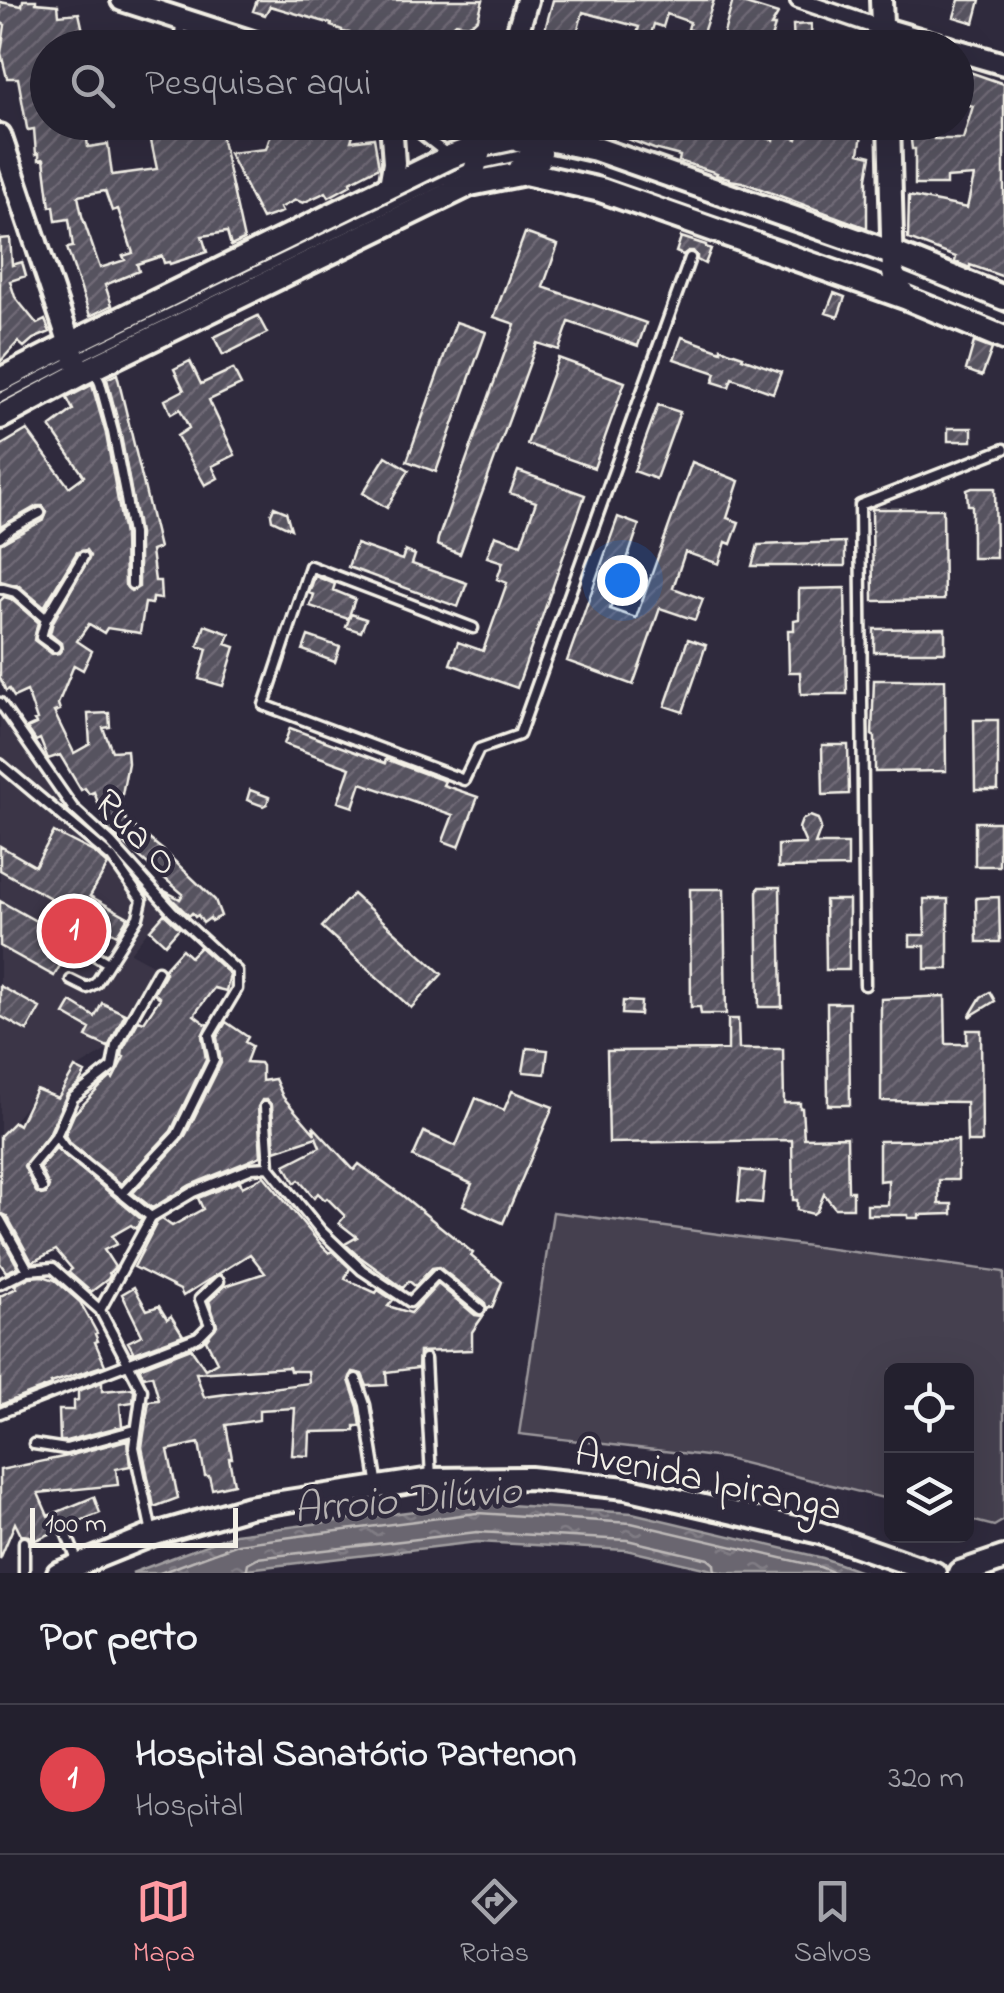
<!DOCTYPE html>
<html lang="pt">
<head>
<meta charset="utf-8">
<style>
  :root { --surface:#23202e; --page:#2b2836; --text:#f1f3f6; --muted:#a3a3aa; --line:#403e4a; --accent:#ff9aa2 }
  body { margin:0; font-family:"Indie Flower",sans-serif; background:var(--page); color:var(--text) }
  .controls { position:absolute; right:30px; bottom:30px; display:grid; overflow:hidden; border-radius:15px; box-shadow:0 10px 40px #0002 }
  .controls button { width:90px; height:90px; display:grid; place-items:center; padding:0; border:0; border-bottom:2px solid var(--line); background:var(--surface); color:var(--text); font:50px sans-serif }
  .scale { position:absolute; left:30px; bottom:25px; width:208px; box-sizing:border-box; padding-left:10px; border:5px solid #f4f1e8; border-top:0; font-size:28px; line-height:35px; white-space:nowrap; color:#f4f1e8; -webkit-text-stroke:8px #2f2a3d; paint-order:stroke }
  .you { position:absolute; left:622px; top:580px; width:35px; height:35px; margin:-25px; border:8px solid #fff; border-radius:50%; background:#1a73e8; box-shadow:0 0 0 15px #1a73e833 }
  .badge { display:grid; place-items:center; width:65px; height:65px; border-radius:50%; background:var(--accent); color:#fff; font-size:32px; font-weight:700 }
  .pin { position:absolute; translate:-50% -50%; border:5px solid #fff; box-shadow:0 2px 10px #0006 }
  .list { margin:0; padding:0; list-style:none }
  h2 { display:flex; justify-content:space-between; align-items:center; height:130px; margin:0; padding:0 40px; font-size:42px }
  h2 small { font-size:32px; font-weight:400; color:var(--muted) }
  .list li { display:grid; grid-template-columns:65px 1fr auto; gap:30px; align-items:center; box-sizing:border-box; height:150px; padding:0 40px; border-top:2px solid var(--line) }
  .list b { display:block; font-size:38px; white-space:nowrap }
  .list p { margin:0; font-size:32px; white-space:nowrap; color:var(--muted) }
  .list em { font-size:32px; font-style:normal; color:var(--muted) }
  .icon { flex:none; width:55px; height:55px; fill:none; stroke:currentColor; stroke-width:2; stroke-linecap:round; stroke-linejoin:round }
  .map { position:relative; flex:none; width:1004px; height:1573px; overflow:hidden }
  .search { position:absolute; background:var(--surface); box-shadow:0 10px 40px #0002; left:30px; right:30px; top:30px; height:110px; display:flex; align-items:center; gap:25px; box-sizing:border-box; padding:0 35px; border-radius:55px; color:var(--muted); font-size:38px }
  .sheet { height:280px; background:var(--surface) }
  nav { display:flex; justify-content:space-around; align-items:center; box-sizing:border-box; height:140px; border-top:2px solid var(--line); background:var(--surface); font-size:28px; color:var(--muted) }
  nav a { display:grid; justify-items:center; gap:5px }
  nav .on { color:var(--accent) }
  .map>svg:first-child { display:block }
  .built { fill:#3b3647 }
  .garden { fill:#454050; stroke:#9c989c; stroke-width:2.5 }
  .water { fill:url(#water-ripples); stroke:#a19ea0; stroke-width:2.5 }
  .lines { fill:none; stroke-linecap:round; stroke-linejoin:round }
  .shore { stroke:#bdb9b8; stroke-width:2.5 }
  .building { fill:url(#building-hatch); stroke:#f4f1e8; stroke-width:2.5; fill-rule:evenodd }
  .lane-casing { stroke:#f4f1e8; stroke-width:15 }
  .street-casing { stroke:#f4f1e8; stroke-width:21 }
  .secondary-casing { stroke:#f4f1e8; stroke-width:28 }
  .primary-casing { stroke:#f4f1e8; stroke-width:30 }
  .lane { stroke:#2f2a3d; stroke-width:8 }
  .street { stroke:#2f2a3d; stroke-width:14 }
  .secondary { stroke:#2f2a3d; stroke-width:20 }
  .primary { stroke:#2f2a3d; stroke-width:22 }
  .labels { text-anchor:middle; stroke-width:9; stroke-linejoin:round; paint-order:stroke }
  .street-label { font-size:40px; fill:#f4f1e8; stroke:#2f2a3d }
  .water-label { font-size:42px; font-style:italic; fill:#b6b2b2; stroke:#2f2a3d }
</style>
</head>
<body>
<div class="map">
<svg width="1004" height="1573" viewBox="0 0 1004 1573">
  <defs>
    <pattern id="water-ripples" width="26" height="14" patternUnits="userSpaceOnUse" patternTransform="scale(2.5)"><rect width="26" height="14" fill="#6a6670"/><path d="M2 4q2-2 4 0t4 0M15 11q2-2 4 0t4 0" fill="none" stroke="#807c84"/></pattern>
    <pattern id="building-hatch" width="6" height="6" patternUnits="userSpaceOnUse" patternTransform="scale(2.5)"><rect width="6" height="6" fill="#56525f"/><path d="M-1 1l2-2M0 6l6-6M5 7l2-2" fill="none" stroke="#6f6b76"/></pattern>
  </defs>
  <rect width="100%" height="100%" fill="#2f2a3d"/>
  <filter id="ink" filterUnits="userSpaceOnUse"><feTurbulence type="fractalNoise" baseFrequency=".01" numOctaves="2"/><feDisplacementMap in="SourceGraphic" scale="20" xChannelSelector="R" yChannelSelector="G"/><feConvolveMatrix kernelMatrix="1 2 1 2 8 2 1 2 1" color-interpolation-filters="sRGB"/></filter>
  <g filter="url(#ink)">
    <!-- built -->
    <path class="built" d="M0,710L70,810L166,908L130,953L154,966L110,1048L74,1070L57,1095L39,1090L0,1137Z"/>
    <!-- garden -->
    <path class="garden" d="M553,1212L1004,1272V1520L994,1526L967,1519L966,1370H892L891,1500L723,1458L519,1434Z"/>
    <!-- water -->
    <path class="water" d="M477,1503L632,1513L823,1558L864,1573H725L626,1550L477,1542L247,1569L238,1573H132L235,1534Z"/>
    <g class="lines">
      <!-- shore -->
      <path class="shore" d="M160,1573L238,1544L477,1513L631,1523L820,1567L835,1573
        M246,1573L248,1563L257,1558L477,1532L627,1540L708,1559L714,1564L715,1573"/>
    </g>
    <!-- building -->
    <path class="building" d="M23,0H36V3L58,5L59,15L79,13L83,31L69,34L72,48H48V122H55L56,127L80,124L83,132H86L88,147L108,144L112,175L157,169L147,122H218L244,240L231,246L227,232L202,236L207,252L170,264L169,262L164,263L162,256L137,264L139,271L105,285L112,305L90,316L67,248L73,247L69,219L56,221L54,206L50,207L44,159L39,160V153L36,154L34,129L28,130L27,128L18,78H7L1,53L5,25L0,22V2L22,6ZM105,191L112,211L118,209L133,253L123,256L125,260L100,268L82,216L78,196Z
      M257,0H483L478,18L474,22L467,25L456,23L453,26L446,48H430L414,43L413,48H354L358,34L342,32V30L331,26L332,24L270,6L265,15L253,11Z
      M553,0H714L698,48H685L690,30L688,29L690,22L667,14L663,27L654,24L647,48H633L639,27L583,12L577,33L586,36L582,48H540Z
      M733,0L778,14L771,26H775L768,48H720Z
      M959,0H980L974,23L954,17Z
      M811,24L812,48H794L793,25Z
      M964,70L1004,84V277L970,265V268L955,262L956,257L908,239L909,196L967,208L974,176L946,178V185H915V149H912L909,122H933L934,139H963L973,106L956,102Z
      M275,122H357L351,141L374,138L379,167L350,182L351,185L329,197L326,192L303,203L296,200L280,208L282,212L262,219L229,153L266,149Z
      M584,122H753L751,133L773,140L775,131L797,139L800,125L808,127L810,122H864L859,153L871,156L867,178V228L742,182L729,180V178L716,175L717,173L679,161L680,156L654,149Z
      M525,233L558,245L543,287L646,323L638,346L569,322L559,350L537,343L460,554L437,545L438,539L515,324L494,317Z
      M681,237L706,245V247L711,249L705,264L697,260V256L693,251H688L683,255L676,252Z
      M10,238L12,265L22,262L26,276L10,281L15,297L37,324L45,320L50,332L33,339L24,347L18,342L0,362V239Z
      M834,293L845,297L838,317L826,313Z
      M258,316L267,333L223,355L214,337Z
      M456,322L486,332L436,472L407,461Z
      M682,337L721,351V348L728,351L743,356L742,358L781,372L773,393L732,378L729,387L713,382L716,373L674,359Z
      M974,342L992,349L982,376L966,370Z
      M558,358L625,382L594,468L527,444Z
      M190,361L201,384L233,369L241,385L209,400L235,455L212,466L218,478L205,485L177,436L189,428L180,409L171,414L165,400L184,390L174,369Z
      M117,374L159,548L151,551L155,581H160L161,599L153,598L152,604L145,603L140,633L107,628L104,633L89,624L77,641L92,651L83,670L74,665L58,704L60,710L54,712L74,753L90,744L88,714L109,713L110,727L103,728L112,751L127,750L128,763L121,800L126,820L164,851L215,900L221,916L211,921L210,918L203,923L198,915L195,917L192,913L189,916L163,890L180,899L183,894L108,830L94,792L89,794L85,788L81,790L60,755L48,759L40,739L36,741L27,728L36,724L34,721L37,720L27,691L14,697L9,689L6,691L0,678V601L4,597L11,599L38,622L34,640L52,654L59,653L62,649L61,643L50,634L53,622L90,556L86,550L77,552L44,607L19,586L0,581V544L44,520L47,512L43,506H37L0,527V446L27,430L69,487L84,476L50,427L73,410L67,398L92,385L106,434L124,535L125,585L131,591L139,587V533L120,430L107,379Z
      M658,405L680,412L656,479L634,471Z
      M948,428H972V441H948Z
      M386,456L409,470L387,508L363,493Z
      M692,462L739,481L727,518L739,522L731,544L726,542L719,564L685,552L673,588L703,599L695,620L660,608L633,685L567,661L618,517L639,525L610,609L636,618Z
      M518,471L585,495L517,688L450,664L458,642L483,651L507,583L497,579L503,562L487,557L495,535L521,544L536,502L510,493Z
      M972,488H995L996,558H972V505H968L967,490Z
      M274,507L286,512L291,529L272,520L271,514Z
      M872,509H943L944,600L873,601Z
      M845,542V566H752L758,545Z
      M356,544L402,560L405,551L415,555L412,564L467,583L458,607L348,567Z
      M315,576L335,584L333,590L355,599L348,619L310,606L314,595L309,593Z
      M845,588L847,694H801L800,672H789L788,630H794V620L799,619V589Z
      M351,614L366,619L361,632L346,627Z
      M205,625L230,634L226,644L235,647L223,686L199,679L207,649L198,646Z
      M945,628V652H874V629Z
      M308,636L340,647L335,662L303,650Z
      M688,639L706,645L683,712L665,706Z
      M874,680H945L946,771L875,772V737L872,735Z
      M974,720H998V790H975Z
      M290,728L385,763L386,759L404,766L445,781L443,785L478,797L459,847L443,841L453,815L361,783L353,807L338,802L350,768L284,744Z
      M822,745H848L849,794L823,795Z
      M250,790L269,797L267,804L263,806L247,800Z
      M810,816L818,819L821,828L815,844H848V867L778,868V845L806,844L799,828L802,820Z
      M975,822H999V866H975Z
      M54,832L95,853L108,865L90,896L128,917L117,935L0,870V846L35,866Z
      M759,887H780L782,1007H759L757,892Z
      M690,889H724L726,1014H701L700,1007H691Z
      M353,894L442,974L411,1008L322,927Z
      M999,897L1000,942H977L976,898Z
      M924,899H948V969H925V946H910V935H925Z
      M825,900H849V970H826Z
      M0,901L70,940V948L54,976L0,946Z
      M164,914L179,928L165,944L150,930Z
      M200,947L230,974L226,991L214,988L194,1015L207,1025L202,1036L206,1059L171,1131L121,1184L69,1142L65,1135L74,1114L101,1086L111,1077L113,1079L124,1057L122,1056L123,1049L139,1020L144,1022L160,998L154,993L165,975V968L182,949L190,957Z
      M0,986L40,1008L27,1031L0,1016Z
      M990,992L995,1001L969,1017L981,997Z
      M945,996L946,1044H967V1030H981L982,1142H967L966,1102L881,1101V999Z
      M623,1001L641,1002L640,1015L622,1014Z
      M71,1002L95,1017L102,1003L125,1014L108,1047L86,1037L90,1029L64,1014Z
      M827,1003H849L850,1105H828Z
      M728,1019H738L739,1049H783L784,1103H800V1108H802L804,1138L847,1137L848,1191H853V1208H835L824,1194L817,1211L813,1214L797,1210V1200H793L792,1140L609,1143L607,1051L728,1050Z
      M226,1022L248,1037L245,1042L252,1046L246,1062L260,1063L262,1066V1081L275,1079L283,1097L315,1134L313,1126L354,1170L359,1164L403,1196L473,1253L471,1256L502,1282L492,1308L490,1307L487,1310L485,1303L439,1267L432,1268L415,1286L409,1281L403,1288L356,1254L345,1244L357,1237L339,1223L345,1216L327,1198L325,1200L318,1193L314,1198L299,1180L295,1183L285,1165L320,1147L316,1137L275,1151L272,1106L267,1100H262L258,1107L261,1156L190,1185L152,1208L133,1193L184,1138L221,1063L217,1037Z
      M527,1048L548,1050L545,1074L523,1072Z
      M75,1068L85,1073L79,1084L67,1094L50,1132L24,1166L36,1192L41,1195L46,1194L49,1186L40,1167L56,1148L141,1219L136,1229L131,1225L112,1236L117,1244L104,1250L115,1267L109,1273L110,1275L108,1279L91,1292L68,1272L72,1269L56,1250L32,1262L7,1216L0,1213V1136L14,1122L19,1125L36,1089L58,1098Z
      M512,1091L553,1107L503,1223L463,1205L472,1184L413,1157L424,1132L456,1146L476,1098L504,1110Z
      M958,1140V1180H939V1204H952V1214L919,1215V1218H908V1215H867V1205H888V1180L879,1181V1141Z
      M741,1170L765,1173L762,1203L738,1201Z
      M264,1176L322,1246L329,1253L332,1251L350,1268L345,1279L376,1293L378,1290L393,1300L388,1306L411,1313L438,1284L475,1315L483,1316L472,1332V1350L419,1352L418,1368L386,1372L387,1385L367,1386L362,1374L353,1372L349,1380L358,1407L361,1426H355V1431L310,1432L309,1456L292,1455L295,1408L259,1410V1420L226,1425L232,1458H229L234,1484L212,1489L209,1476H205L199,1443L168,1450L178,1498L154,1507L142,1447L149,1401L159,1400L152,1375L144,1377L139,1368L191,1348L205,1369L217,1362L206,1340L217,1325L209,1301L225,1286L265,1273L250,1254L183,1296L180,1290L134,1267L157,1222L162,1219L172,1226L203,1209L198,1198L240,1181L242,1187ZM289,1367L290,1371H308L309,1383L204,1397L196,1373Z
      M0,1235L18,1267L6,1272L0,1263Z
      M43,1276L55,1280L80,1302L97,1333L95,1334L98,1341L95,1342L105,1365L51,1383L52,1385L0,1405V1296L17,1288L15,1285L30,1277Z
      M134,1287L147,1310L159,1306L167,1319L171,1316L183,1335L132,1354L130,1352L133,1351L128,1342L142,1335L122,1294Z
      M102,1382V1391L133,1388L134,1391L133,1402L120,1404L122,1426L66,1441H60L59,1410H74V1401L78,1400V1391Z
      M127,1440L130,1466L116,1469L118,1485L38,1493L48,1516L94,1497L100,1513L71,1525L66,1521L60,1522L57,1526V1531L31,1542L29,1536L21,1535L15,1523L0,1559V1470L68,1456Z"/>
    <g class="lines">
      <defs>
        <path id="lane" d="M179,48L181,23
          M406,122L447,154
          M517,147L547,153
          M515,165L526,160L545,163
          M598,170L893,273L1004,318
          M93,368L100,383L113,432L125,493L132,534V584
          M0,398L75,359L476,165L527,154L599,170
          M0,537L10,529L40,513
          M0,588L15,592L46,619
          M473,628L310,566L264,705L464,780L479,749L519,735L690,258
          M55,647L41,637L46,619L83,557
          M0,703L73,808L111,843L172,911L237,971V989L209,1036L214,1060L177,1135L122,1194
          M0,764L112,858L142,900L138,917L96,983L87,988L71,980
          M76,944L108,963
          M865,985L860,505L1004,449
          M265,1107L269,1167
          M269,1167L321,1231L362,1270L410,1302L437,1274L480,1309
          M42,1188L31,1166L56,1136
          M151,1217L64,1147L56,1136L73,1098L112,1067L116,1046L158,971
          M0,1220L28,1270
          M0,1284L28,1270L53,1268L100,1310L142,1390L134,1447L152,1533
          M100,1310L151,1217L193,1192L252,1168L269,1167
          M425,1359L431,1479
          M356,1379L365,1405L378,1487
          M0,1413L198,1337L210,1325L200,1299L219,1281
          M34,1444L66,1449L135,1430
          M64,1528L79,1565
          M24,1573V1542"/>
        <path id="street" d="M798,0L881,28"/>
        <path id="secondary" d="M122,0L271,48
          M881,0L883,48
          M881,28L949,48
          M513,48L527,0
          M956,50L1004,64
          M889,122L893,273L905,297
          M0,135L80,374
          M470,184L489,122
          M390,186L394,163L391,122
          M58,1573L152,1535L249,1507L431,1479L530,1478L626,1488L820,1533L935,1573"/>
        <path id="primary" d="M0,380L70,344L450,157L482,145L529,135L596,149L892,253L1004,298
          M0,417L80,374L470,184L525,173L601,190L905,297L1004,338
          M960,1573L1004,1558"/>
      </defs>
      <!-- lane casing -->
      <use href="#lane" class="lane-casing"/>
      <!-- street casing -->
      <use href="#street" class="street-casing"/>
      <!-- secondary casing -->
      <use href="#secondary" class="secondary-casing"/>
      <!-- primary casing -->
      <use href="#primary" class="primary-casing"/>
      <!-- lane -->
      <use href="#lane" class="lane"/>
      <!-- street -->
      <use href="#street" class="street"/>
      <!-- secondary -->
      <use href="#secondary" class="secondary"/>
      <!-- primary -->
      <use href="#primary" class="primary"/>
    </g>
  </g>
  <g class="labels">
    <!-- street labels -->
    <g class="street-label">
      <text transform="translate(138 831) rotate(46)" y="14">Rua O</text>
      <text transform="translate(709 1478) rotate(12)" y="14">Avenida Ipiranga</text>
    </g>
    <!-- water labels -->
    <g class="water-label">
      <text transform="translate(407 1497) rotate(-5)" y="15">Arroio Dilúvio</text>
    </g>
  </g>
</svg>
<div class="controls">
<button><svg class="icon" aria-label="locate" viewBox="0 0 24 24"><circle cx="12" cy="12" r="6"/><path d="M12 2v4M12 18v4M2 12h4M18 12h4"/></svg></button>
<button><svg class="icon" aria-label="layers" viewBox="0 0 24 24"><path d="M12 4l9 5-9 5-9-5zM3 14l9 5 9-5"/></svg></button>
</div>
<div class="scale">100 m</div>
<div class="you"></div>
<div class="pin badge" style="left:74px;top:931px;background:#e0444e">1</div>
<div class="search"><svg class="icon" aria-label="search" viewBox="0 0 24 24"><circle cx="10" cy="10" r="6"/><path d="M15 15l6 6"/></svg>Pesquisar aqui</div>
</div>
<section class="sheet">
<h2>Por perto<small></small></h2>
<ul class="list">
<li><span class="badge" style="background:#e0444e">1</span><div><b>Hospital Sanatório Partenon</b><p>Hospital</p></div><em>320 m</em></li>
</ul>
</section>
<nav>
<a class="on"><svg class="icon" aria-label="map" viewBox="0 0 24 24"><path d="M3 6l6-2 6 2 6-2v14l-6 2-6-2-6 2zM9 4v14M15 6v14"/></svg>Mapa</a>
<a><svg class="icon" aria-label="directions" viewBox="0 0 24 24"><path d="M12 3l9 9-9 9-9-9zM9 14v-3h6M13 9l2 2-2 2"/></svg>Rotas</a>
<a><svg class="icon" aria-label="saved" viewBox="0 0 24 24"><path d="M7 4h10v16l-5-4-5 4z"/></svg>Salvos</a>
</nav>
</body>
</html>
